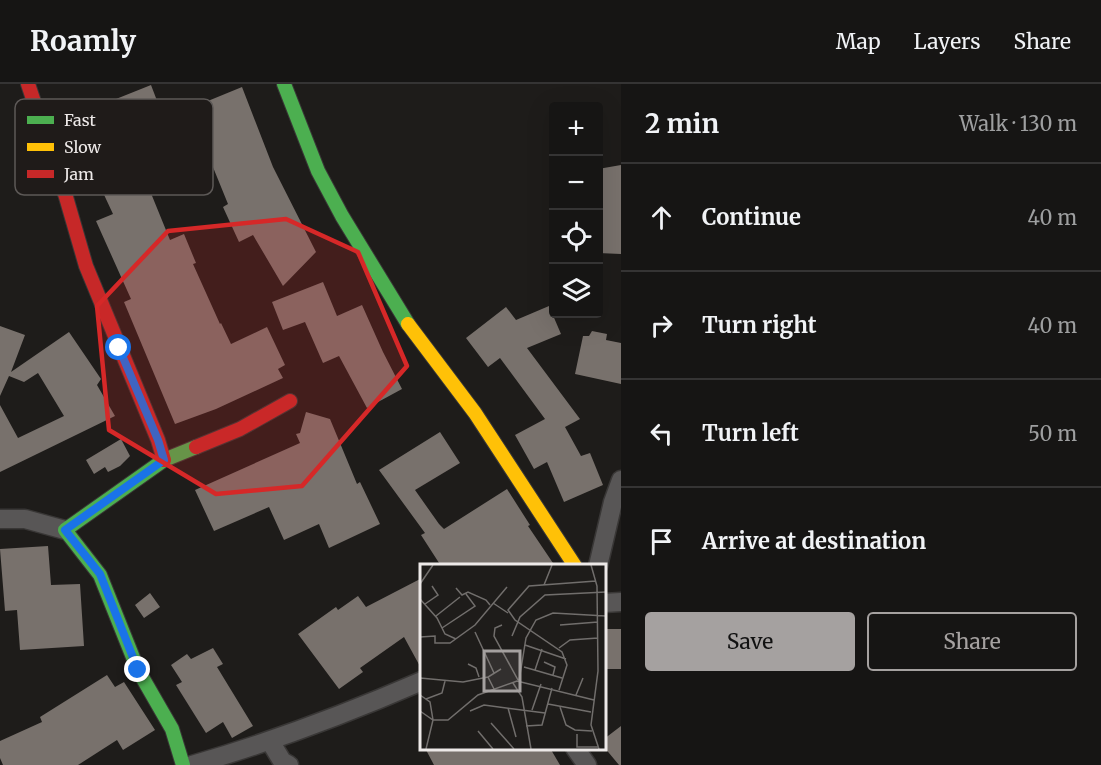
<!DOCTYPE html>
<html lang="en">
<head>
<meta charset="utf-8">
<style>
  :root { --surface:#161514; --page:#1f1e1d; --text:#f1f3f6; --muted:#9e9fa0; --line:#353434; --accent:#a5a1a0 }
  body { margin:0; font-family:Merriweather,serif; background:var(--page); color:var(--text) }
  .controls { position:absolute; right:18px; top:18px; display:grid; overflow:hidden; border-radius:6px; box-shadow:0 6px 24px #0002 }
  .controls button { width:54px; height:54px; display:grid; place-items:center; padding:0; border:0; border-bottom:2px solid var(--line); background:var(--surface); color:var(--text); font:30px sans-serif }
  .stop { position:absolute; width:18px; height:18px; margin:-14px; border:4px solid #1a73e8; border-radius:50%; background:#fff }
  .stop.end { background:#1a73e8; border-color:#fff; box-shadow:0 2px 6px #0008 }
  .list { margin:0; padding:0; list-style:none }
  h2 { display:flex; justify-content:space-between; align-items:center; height:78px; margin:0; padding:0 24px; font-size:26px }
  h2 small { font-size:20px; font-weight:400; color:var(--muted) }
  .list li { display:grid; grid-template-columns:39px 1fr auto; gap:18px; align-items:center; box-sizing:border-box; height:108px; padding:0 24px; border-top:2px solid var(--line) }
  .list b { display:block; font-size:22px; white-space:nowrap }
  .list em { font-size:20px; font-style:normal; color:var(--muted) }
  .actions { display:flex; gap:12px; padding:18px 24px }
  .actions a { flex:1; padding:14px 0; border:2px solid var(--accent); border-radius:6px; text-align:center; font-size:21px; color:var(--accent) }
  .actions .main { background:var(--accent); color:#111 }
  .icon { flex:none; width:33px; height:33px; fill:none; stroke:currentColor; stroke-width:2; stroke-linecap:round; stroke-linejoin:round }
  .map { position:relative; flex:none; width:621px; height:681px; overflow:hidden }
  header { display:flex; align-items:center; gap:36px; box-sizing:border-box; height:84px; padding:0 30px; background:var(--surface); border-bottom:2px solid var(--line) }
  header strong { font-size:28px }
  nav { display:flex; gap:33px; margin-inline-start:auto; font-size:21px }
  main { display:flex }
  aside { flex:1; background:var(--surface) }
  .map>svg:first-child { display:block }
  .building { fill:#78716c }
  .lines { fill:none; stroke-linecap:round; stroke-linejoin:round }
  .street-casing { stroke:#393736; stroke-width:21 }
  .fast-casing { stroke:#393736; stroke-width:16 }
  .slow-casing { stroke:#393736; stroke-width:16 }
  .jam-casing { stroke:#393736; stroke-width:16 }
  .street { stroke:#585656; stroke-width:18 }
  .fast { stroke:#4caf50; stroke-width:14 }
  .slow { stroke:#ffc107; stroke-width:14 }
  .jam { stroke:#c62828; stroke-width:14 }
  .route { stroke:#1a73e8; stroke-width:8 }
  .marked { fill:#d62828; fill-opacity:0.2; stroke:#d62828; stroke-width:4.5; stroke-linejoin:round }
  .inset-road { fill:none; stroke:#716e6c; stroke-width:1.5 }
  .view { fill:#a5a1a0; fill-opacity:0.15; stroke:#a5a1a0; stroke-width:3 }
  .inset-edge { fill:none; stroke:#ede9e8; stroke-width:3 }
  .key { fill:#1f1b19; stroke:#5d5957; stroke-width:1.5 }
  .key-label { font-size:16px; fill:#ede9e8 }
</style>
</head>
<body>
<header>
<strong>Roamly</strong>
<nav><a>Map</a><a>Layers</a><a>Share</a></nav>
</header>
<main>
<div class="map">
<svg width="621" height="681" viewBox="0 0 621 681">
  <rect width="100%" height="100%" fill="#1e1c1a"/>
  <!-- building -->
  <path class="building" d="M151,1L164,35L242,3L273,83L316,168L283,202L253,151L239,158L223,123L228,120L206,66L162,80L165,88L146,97L170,156L184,150L196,179L193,180L220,240L221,239L231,260L267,243L285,281L278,285L283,294L216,325L175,340L124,218L131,215L96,137L113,130L99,100L106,96L102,87L117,80L105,45L119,39L111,17Z
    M621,81V170L598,169V85Z
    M323,198L337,232L362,221L383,268L402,305L367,324L339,272L323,279L305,238L283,246L272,218Z
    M549,222L561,250L527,264L580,335L565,343L581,372L590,369L603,401L564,418L547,378L534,385L515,351L545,335L500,274L488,283L466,254L506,223L516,236Z
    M0,242L25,251L11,288L69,248L101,295L97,301L115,332L0,388V321L18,354L64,332L38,289L24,298L9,292L0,312Z
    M592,247L607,250L606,256L621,259V300L575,290L583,252H589Z
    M306,328L330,335L357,400L360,398L380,440L329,464L319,440L284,456L269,423L214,447L195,406L300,359L296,350L300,349Z
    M440,348L460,379L415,406L439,440L444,445L507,405L530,441L528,442L555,482H441L421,451L425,449L379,386Z
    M121,355L130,372L120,382L108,388L105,383L94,390L86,376Z
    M48,462L51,501L80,500L84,562L20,566L17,526L5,527L0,465Z
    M422,494V586L404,553L360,584L363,588L339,605L298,550L336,523L338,526L358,512L366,523Z
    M150,509L160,523L144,534L135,521Z
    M604,545H621V585H604Z
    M213,564L223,580L217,583L253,642L232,654L223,638L206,649L176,601L182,598L171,581L187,570L191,575Z
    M107,591L115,603L124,598L155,646L123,666L117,656L78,681H3L0,674V657L42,638L40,633Z
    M621,642V681H619L604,663V655Z
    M425,664H550L560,681H434Z"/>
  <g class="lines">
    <defs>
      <path id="street" d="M0,435H25L65,446
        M598,482L613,418L621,396
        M604,519L621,518
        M270,657L282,677L289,681
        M575,664L587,681
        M192,681C271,658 346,630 422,597"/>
      <path id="fast" d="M284,0L318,87L342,132L408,240
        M183,681L172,645L138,586L100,491L65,446L164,376L196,363"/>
      <path id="slow" d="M408,240L475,329L575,482"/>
      <path id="jam" d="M28,0L66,113L86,182L158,356L164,376
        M196,363L240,345L290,317"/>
    </defs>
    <!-- street casing -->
    <use href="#street" class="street-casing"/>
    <!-- fast casing -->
    <use href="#fast" class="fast-casing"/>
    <!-- slow casing -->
    <use href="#slow" class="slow-casing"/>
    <!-- jam casing -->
    <use href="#jam" class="jam-casing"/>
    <!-- street -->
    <use href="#street" class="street"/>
    <!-- fast -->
    <use href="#fast" class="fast"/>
    <!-- slow -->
    <use href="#slow" class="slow"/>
    <!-- jam -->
    <use href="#jam" class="jam"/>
  </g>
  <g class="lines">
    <!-- route -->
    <path class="route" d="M119,264L158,356L164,376L65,446L100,490L138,586"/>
  </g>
  <!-- marked area -->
  <path class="marked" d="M286,135L358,168L407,282L302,402L216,410L109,346L97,222L168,147Z"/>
  <!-- overview -->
  <g transform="translate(420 480)">
    <rect width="186" height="186" fill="#1e1c1a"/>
    <path class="inset-road" d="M171,1L177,22L178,107L171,161L179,185M0,20L13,1M124,21L132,1M36,24L42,31L48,28L66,36L70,41M0,35L17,54L25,70L36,75M73,39L88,49M5,40L18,31L12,22M16,52L40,33M82,61L75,64L74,72L98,116M140,61L178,58M22,64L55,42L46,30M55,68L74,109M92,72L100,53L125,31L186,28M0,73L15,72V79H30L55,61L87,23M105,81L146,95M139,84L150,76L178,74M124,98L135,103L133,111M48,100L56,104L59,113M104,103L142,114M115,106L122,85M0,114L43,118L68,113M99,117L106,74L116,56L133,49L186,52M93,119L102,133L111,185M139,126L147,101L142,88L95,56L88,46L109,22L176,17M75,127L68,113L81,105M0,131L10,138L13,156L6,185M156,131L163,114M6,135L22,129L25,117M128,140L171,148M140,143L146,161L155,166L172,167M88,144L96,173M112,146L121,120M0,147L13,156H28L58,131L97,117L174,136M50,147L64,141L125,149M71,159L94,185M106,162L122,161L132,124M58,167L73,185M157,170V183H178"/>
    <path class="view" d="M64,87H100V127H64Z"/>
    <rect width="186" height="186" class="inset-edge"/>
  </g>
  <!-- legend -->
  <rect x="15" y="15" width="198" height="96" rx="9" class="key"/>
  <rect x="27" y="32" width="27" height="8" fill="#4caf50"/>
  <rect x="27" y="59" width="27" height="8" fill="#ffc107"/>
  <rect x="27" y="86" width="27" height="8" fill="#c62828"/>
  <g class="key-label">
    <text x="64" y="42">Fast</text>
    <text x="64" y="69">Slow</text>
    <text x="64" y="96">Jam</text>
  </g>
</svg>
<div class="controls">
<button>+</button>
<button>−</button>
<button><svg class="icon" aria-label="locate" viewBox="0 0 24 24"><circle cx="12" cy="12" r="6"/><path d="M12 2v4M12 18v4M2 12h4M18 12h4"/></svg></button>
<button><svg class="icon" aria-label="layers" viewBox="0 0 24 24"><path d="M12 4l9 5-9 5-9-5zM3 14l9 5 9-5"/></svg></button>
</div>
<div class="stop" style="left:119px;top:264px"></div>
<div class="stop end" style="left:138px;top:586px"></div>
</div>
<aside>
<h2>2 min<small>Walk · 130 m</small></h2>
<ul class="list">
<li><svg class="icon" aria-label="ahead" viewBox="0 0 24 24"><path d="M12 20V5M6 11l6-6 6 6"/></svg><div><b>Continue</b></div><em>40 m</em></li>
<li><svg class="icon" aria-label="right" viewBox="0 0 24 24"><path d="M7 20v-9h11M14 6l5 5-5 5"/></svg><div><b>Turn right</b></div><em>40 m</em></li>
<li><svg class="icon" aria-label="left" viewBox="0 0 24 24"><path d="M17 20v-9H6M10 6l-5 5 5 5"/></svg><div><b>Turn left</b></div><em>50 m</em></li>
<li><svg class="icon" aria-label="arrive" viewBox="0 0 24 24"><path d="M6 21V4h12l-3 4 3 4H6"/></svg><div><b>Arrive at destination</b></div></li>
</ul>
<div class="actions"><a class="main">Save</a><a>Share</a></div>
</aside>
</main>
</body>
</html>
